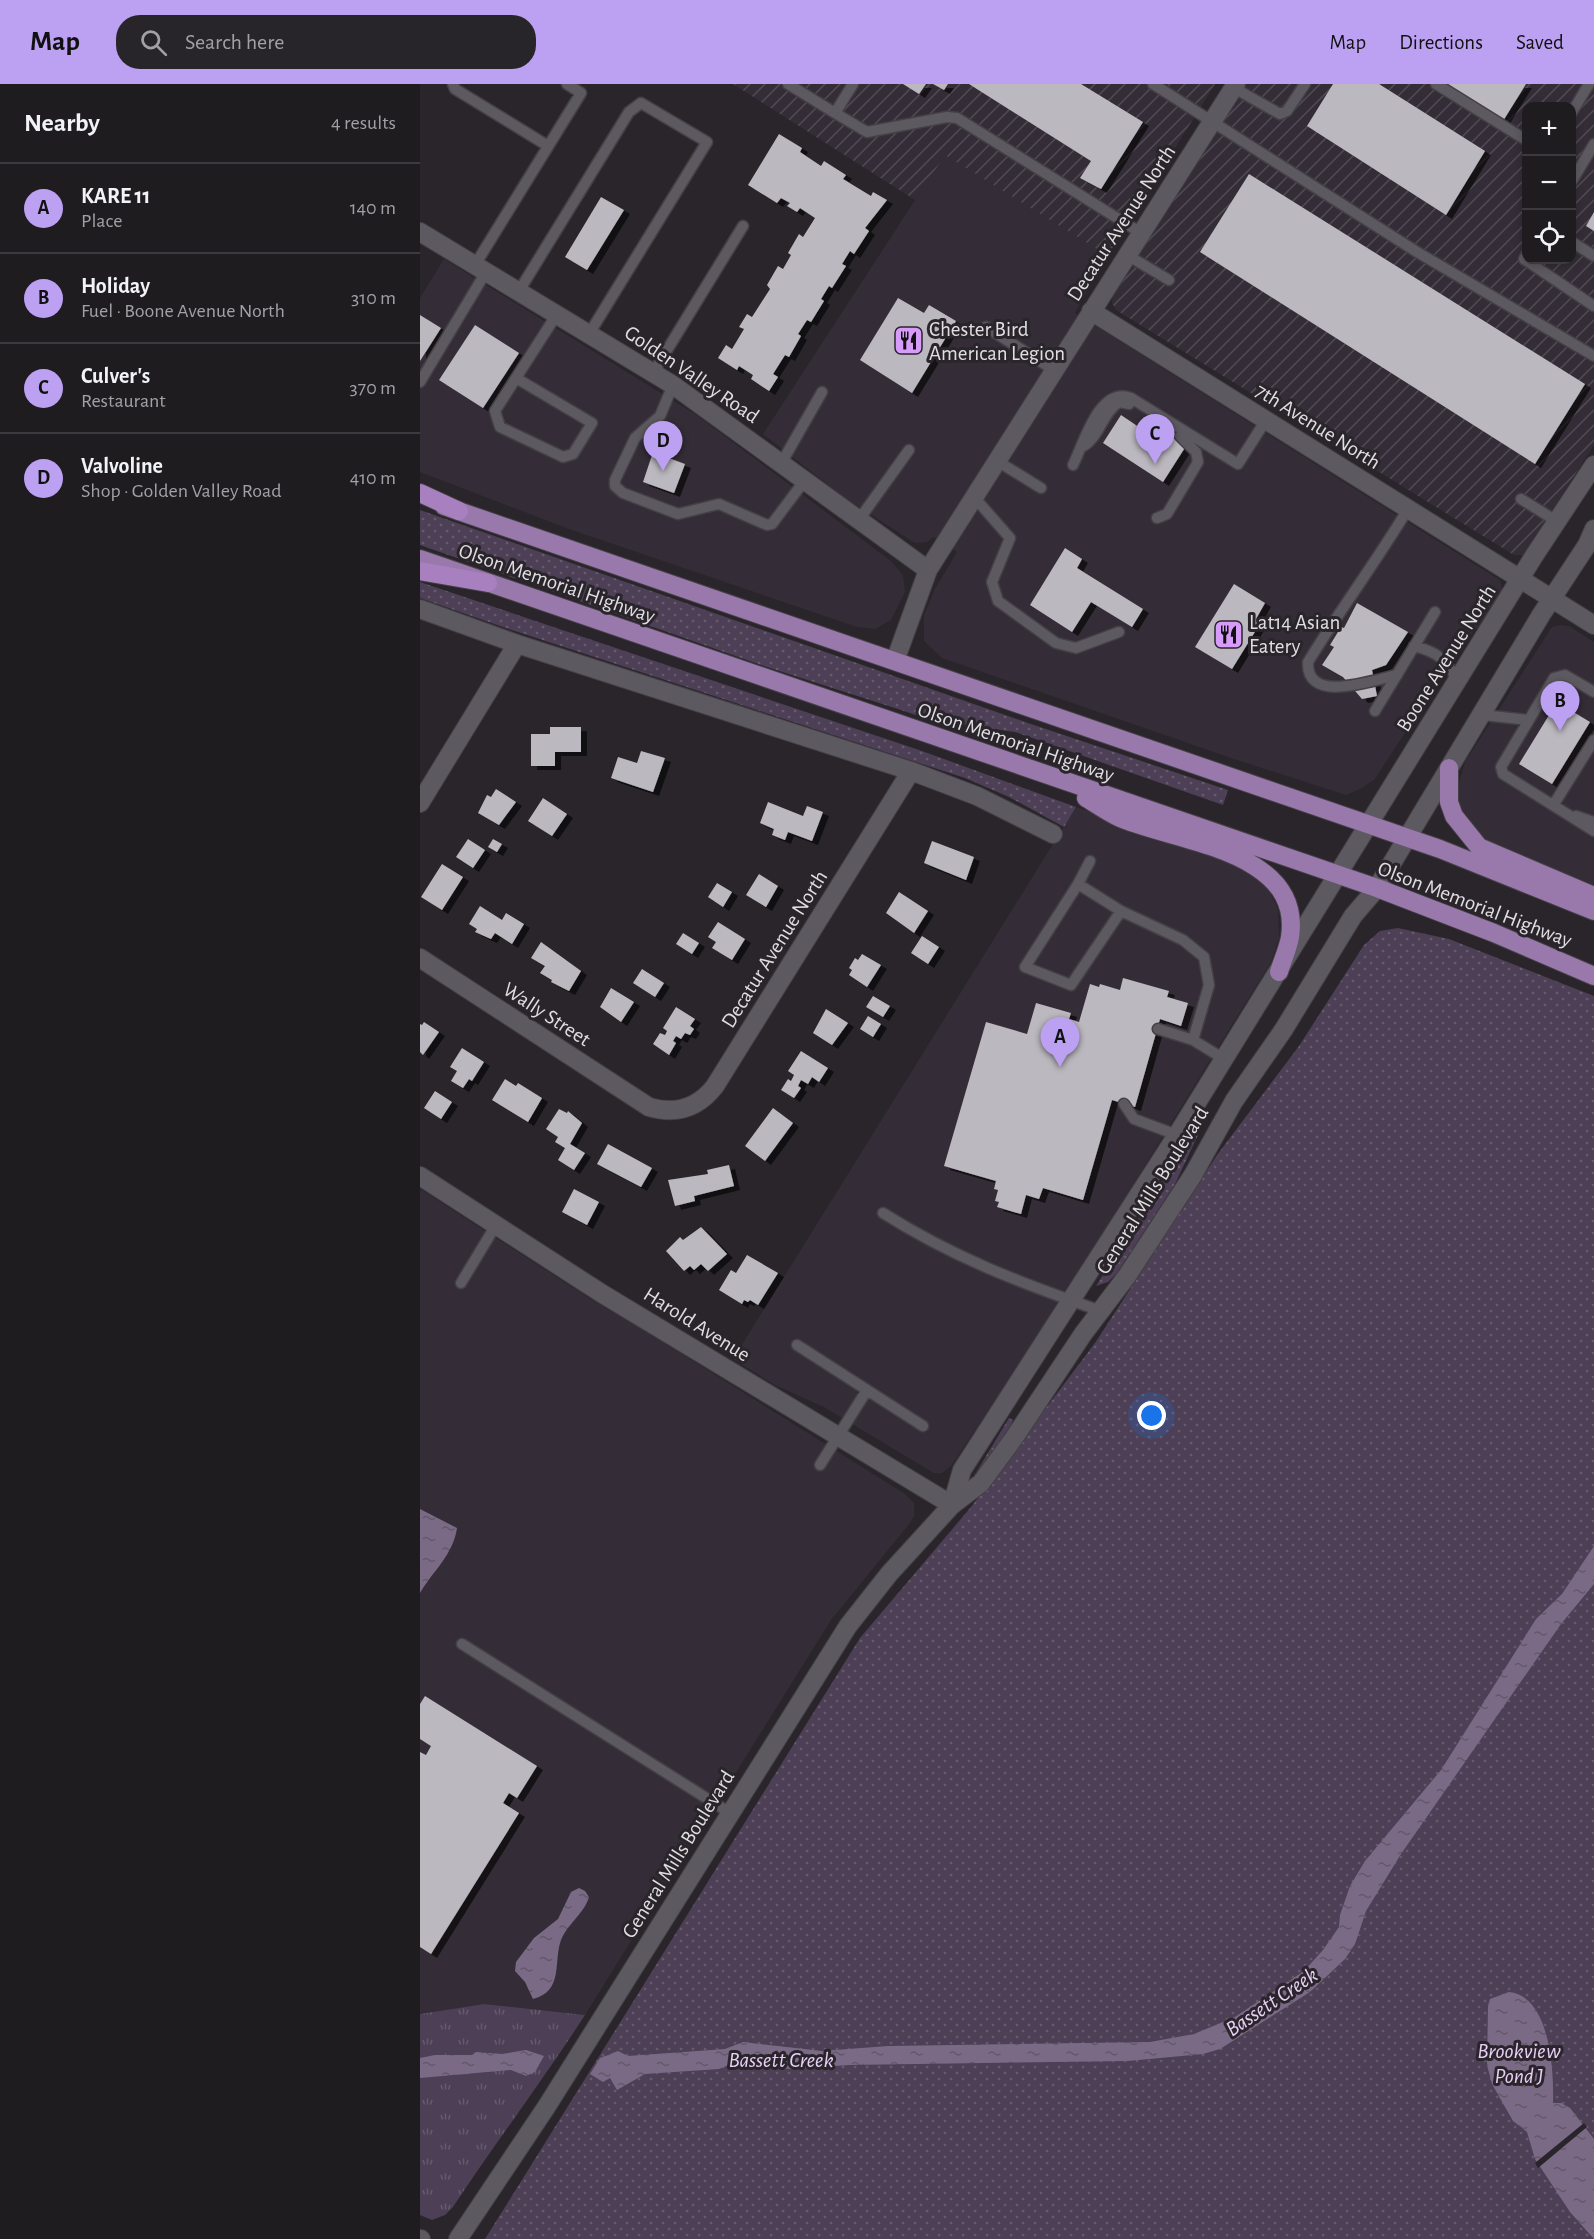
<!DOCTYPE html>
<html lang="en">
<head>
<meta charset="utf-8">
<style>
  :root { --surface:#1f1c20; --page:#272529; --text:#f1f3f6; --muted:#a1a1a5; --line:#3c3a3e; --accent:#bca0f2 }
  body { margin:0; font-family:"Alegreya Sans",sans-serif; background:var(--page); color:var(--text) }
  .controls { position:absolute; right:18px; top:18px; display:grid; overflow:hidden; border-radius:12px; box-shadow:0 3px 9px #0003 }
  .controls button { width:54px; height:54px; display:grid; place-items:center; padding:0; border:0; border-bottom:2px solid var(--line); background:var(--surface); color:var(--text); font:30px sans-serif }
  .you { position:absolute; left:732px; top:1332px; width:21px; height:21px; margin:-15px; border:4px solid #fff; border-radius:50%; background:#1a73e8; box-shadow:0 0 0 9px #1a73e833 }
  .badge { display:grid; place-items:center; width:39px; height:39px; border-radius:50%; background:var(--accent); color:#111; font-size:20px; font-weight:700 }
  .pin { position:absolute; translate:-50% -50px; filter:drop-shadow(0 2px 3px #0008) }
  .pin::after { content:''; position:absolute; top:32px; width:21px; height:18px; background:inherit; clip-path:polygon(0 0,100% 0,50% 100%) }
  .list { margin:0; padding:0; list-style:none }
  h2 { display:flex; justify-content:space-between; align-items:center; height:78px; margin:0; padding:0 24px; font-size:26px }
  h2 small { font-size:20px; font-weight:400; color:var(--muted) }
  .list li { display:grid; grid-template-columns:39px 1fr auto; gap:18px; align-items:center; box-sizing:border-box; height:90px; padding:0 24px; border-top:2px solid var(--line) }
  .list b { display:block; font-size:22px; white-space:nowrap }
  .list p { margin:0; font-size:20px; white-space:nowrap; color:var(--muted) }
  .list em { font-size:20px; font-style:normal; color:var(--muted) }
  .icon { flex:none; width:33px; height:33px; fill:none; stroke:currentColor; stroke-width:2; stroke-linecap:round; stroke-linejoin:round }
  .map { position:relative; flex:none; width:1174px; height:2155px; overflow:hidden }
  header { display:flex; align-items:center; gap:36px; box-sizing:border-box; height:84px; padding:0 30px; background:var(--accent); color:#111 }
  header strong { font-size:28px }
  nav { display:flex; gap:33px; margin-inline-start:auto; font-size:21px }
  .search { width:420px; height:54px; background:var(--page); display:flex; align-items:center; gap:15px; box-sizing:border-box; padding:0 21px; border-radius:24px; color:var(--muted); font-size:22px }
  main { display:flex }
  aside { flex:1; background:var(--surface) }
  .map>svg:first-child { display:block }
  .built { fill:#342d37 }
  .industrial { fill:url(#industrial-furrows); fill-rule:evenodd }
  .grass { fill:url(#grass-dots) }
  .park { fill:url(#park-tufts) }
  .water { fill:url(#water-ripples) }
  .pier { fill:#29252b }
  .building { fill:#bcb8bf; filter:url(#shadow) }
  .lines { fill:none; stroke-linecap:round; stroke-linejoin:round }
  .service-casing { stroke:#444045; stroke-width:13 }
  .minor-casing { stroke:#444045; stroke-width:20 }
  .tertiary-casing { stroke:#444045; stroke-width:20 }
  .trunk-casing { stroke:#444045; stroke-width:20 }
  .motorway-casing { stroke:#444045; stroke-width:20 }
  .service { stroke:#5d5960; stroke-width:10 }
  .minor { stroke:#5d5960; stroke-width:18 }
  .tertiary { stroke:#5d5960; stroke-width:18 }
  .trunk { stroke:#9978ac; stroke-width:18 }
  .motorway { stroke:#a87fbf; stroke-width:18 }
  .labels { text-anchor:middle; stroke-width:6; stroke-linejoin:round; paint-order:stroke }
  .street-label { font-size:21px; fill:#e1dee2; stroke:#29252b }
  .poi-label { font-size:21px; fill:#e1dee2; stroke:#29252b; text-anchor:start }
  .water-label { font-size:22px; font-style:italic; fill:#e9cff8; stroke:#29252b }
</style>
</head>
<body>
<header>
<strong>Map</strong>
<div class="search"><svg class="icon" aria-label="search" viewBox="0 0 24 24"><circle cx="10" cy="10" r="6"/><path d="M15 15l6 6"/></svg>Search here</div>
<nav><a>Map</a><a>Directions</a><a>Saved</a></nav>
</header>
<main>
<aside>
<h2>Nearby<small>4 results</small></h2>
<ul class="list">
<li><span class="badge">A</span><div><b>KARE 11</b><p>Place</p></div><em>140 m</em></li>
<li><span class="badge">B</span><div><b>Holiday</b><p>Fuel · Boone Avenue North</p></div><em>310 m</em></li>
<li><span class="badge">C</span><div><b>Culver's</b><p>Restaurant</p></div><em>370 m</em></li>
<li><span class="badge">D</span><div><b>Valvoline</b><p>Shop · Golden Valley Road</p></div><em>410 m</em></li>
</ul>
</aside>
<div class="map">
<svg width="1174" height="2155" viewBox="0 0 1174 2155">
  <defs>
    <pattern id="industrial-furrows" width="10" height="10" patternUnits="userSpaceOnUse" patternTransform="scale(1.5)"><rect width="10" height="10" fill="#342d37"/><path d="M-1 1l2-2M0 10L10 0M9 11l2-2" fill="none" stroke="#514b54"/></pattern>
    <pattern id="grass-dots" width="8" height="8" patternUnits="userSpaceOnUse" patternTransform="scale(1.5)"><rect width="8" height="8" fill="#4d3f55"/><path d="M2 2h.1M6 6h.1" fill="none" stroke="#665a6d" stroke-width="1.8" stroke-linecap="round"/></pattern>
    <pattern id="park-tufts" width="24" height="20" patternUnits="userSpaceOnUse" patternTransform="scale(1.5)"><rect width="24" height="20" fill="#4d3f55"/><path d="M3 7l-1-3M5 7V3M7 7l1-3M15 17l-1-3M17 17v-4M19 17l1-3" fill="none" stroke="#665a6d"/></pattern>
    <pattern id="water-ripples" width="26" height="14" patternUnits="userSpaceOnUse" patternTransform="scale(1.5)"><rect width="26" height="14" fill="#7b6a86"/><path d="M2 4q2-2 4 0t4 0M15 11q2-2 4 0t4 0" fill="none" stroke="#625868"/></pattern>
    <filter id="shadow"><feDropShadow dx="6" dy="4" stdDeviation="0" flood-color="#0009"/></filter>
  </defs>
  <rect width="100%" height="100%" fill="#29252b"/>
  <!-- built -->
  <path class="built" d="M525,70L688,172L655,229L1080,496L1083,507L1078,520L1046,556L954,696L940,705L926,711L814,675L522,574L504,557V531L515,505L537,468L514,453L507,458L495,459L425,414L343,350Z
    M24,175L278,332L471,477L483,491L485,508L471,536L455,545L437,543L149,445L0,388V214Z
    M1140,541L1149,542L1174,558V805L1075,763L1051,748L1038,724V701L1045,678L1132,543Z
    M656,723L814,778L833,789L847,803L858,825L859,854L851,878L631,1233L531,1382L522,1389H514L404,1323L355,1301L313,1275Z
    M0,1105L172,1216L200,1231L485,1410L494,1419V1432L490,1439L411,1536L165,1931L64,1920L0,1930Z"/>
  <!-- industrial -->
  <path class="industrial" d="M313,0H795L688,172L525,71L495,116Z
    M826,0H1174V361L1103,471H1094L696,226L692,219L693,211ZM1106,22H1152V176H1106Z"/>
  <!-- grass -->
  <path class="grass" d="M0,426L605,638L808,706L803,721L595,648L510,636L481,626L350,584L0,461Z
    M0,498L502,667L656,723L644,743L589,713L545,694L83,543L0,514Z
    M978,844L1029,855L1174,912V2155H65L440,1554L551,1423L675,1259L797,1071L879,962L944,861L960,847Z
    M772,1048L778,1051L755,1100L697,1189L688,1198L676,1202Z
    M589,1334L593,1336L590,1345L554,1392Z"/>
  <!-- park -->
  <path class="park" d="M64,1920L165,1931C123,1996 76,2058 33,2123L25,2131L12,2136L0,2131V1930Z"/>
  <!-- water -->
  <path class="water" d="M0,1425L37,1444C33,1471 13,1487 0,1509Z
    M1174,1462V1500L1141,1540L981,1770L946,1827L935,1860L925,1875L890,1908L800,1965L783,1970L708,1977L429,1981L374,1985L306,1982L299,1985L225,1990L197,2006L190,1994L183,1998L170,1990L180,1974L198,1967L208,1972L305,1965L323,1958L402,1967L468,1962L730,1958L774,1950L815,1933L884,1887L903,1866L919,1843L920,1831L930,1802L945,1777L1021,1686L1116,1535L1142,1510Z
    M159,1804L165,1807L169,1813C164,1830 148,1839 141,1856C133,1878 144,1907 113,1915L105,1898L95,1887L96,1878L114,1854L138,1835L151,1808Z
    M1089,1908C1130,1912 1134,1986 1133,2019H1141L1150,2024L1174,2055V2155L1150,2128L1115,2075L1107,2048L1093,2037L1072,2000L1067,1981L1068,1922L1070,1915Z
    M106,1966L124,1972L115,1988L106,1992L91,1986L0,1994V1974L15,1971H52L56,1968L82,1970Z"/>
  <!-- pier -->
  <path class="pier" d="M1164,2039L1167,2043L1118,2084L1115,2079Z"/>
  <!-- building -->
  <path class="building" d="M483,0H506L499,10Z
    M513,0H528L524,6Z
    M549,0H661L723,38L681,105L660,94L671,77Z
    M913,0H959L1065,67L1026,131L887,42Z
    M1025,0H1106L1083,37Z
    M359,50L382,64L380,68L401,82L404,77L426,91L423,95L451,112L453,108L467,116L445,144L449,147L434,170L430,167L422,180L426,182L412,204L409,202L401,215L404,217L391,238L387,236L378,250L381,252L369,273L365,271L353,290L358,293L349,307L331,295L333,291L319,282L317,286L298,274L306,261L312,265L324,245L319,243L327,230L332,233L350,205L347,201L358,182L363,185L371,171L368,169L379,150L383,153L395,134L380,124L377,128L367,122L370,119L361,114L357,119L328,101Z
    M829,90L1165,300L1115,380L780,168Z
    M181,113L204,126L167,186L145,173Z
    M1174,128V147L1166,142Z
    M478,214L504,229L509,221L536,237L492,309L440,276Z
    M0,231L21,244L0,277Z
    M55,241L99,269L63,324L19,296Z
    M701,331L729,350L734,342L766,362L743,398L683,359Z
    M233,368L265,380L254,409L223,398Z
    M645,464L662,475L657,484L723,525L712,543L671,518L652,548L610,521Z
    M814,500L845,519L836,535L841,538L812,585L775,563Z
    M937,519L988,548L966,581L952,586L957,612L942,615L923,593L902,581L914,563L910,561L921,543L924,544Z
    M1137,618L1170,638L1132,700L1099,680Z
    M130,643H161V668H135V682H111V650H130Z
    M221,667L245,674L233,708L191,694L198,673L217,679Z
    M76,705L96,718L79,741L58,729L67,711L71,713Z
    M123,714L147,730L132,752L108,737Z
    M348,718L383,732L387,722L403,728L392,757L368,748L365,756L352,751L354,745L340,739Z
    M48,755L65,766L53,784L36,773Z
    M73,755L82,760L77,768L68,763Z
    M512,757L554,773L546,796L504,779Z
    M22,780L43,793L22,826L1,813Z
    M339,790L358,802L346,823L326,811Z
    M297,799L312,808L303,823L288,813Z
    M479,808L508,827L494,849L466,829Z
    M60,822L82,836L86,829L104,840L92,860L75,849L71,855L55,848L57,845L49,840Z
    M298,838L325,855L312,876L292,864L296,858L288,853Z
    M263,849L279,859L272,870L256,860Z
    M502,852L519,863L508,880L491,869Z
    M121,858L161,887L149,907L131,898L132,896L120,889L125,882L111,874Z
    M442,870L461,881L447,903L429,891L432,886L429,884L435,874L438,876Z
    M222,885L244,899L235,913L213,899Z
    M703,894L749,907L747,913L768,919L761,942L740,935L715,1023L692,1016L663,1116L623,1104L619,1115L606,1111L601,1130L577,1123L579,1118L575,1117L578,1106L574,1105L576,1097L524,1082L566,938L607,950L616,919L651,929L649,935L659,938L670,900L679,903L680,900L700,906Z
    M191,904L214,918L201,938L180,923Z
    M453,912L470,922L463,933L446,923Z
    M256,923L275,935L270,942L274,945L270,951L265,949L261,955L256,952L253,957L256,959L249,971L233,960L240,949L245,951L247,947L243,944Z
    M406,925L428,939L412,961L393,949Z
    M448,932L461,940L453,953L440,945Z
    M4,938L19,948L3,971L0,968V940L2,941Z
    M42,964L64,978L52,997L49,995L43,1004L31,997L37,987L30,983Z
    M381,967L408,984L399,998L392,993L388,1000L381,996L378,1002L381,1004L374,1014L361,1006L368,995L371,997L374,991L368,987Z
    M85,995L96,1002L98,999L122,1014L108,1038L72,1016Z
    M15,1007L32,1018L21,1035L4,1024Z
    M353,1024L373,1039L345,1077L325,1062Z
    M139,1025L147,1029L148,1027L162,1039L150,1060L165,1069L154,1086L138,1076L145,1064L135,1058L138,1053L126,1045Z
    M188,1060L232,1084L221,1103L177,1080Z
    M309,1081L314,1102L274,1112L275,1117L255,1122L248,1096L288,1090L287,1086Z
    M154,1105L179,1118L167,1141L142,1128Z
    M281,1143L307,1170L288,1187L281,1180L274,1186L270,1182L264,1187L246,1167L260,1153L263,1156Z
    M327,1171L358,1189L338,1221L330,1216L328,1218L324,1216L322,1220L299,1206L311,1186L316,1189Z
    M5,1612L117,1682L97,1714L89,1709L83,1719L99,1729L11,1870L0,1863V1668L6,1671L11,1662L0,1655V1620Z"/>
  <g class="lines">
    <defs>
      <path id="service" d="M33,0L35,5L128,62
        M368,0L415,29
        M433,0L415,29L447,48L527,33L537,34L721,149
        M733,0L997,168L1174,272
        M1016,0L1106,56
        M814,4L860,30L867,27L885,0
        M1152,28L1169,0
        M1152,97L1174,60
        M1152,158L1174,172
        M707,171L749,196
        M1106,171L1104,175L1174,222
        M55,181L161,9L147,0
        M99,207L209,28L221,19L287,58L169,250
        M566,243L634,286
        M233,289L323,142
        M96,294L75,327L80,343L143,373L153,370L172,339L96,294L137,230
        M0,298L66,188
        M253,301L240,332L215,354L195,396V402L203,409L258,430L299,420L347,441L352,440L385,396
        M662,363C680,353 682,329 699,318L709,320
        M577,377L621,404
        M362,378L402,308
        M653,381C664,359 679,302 711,314L818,380L846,336
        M554,413L590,454L572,498L578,517L636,559L656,564L699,548
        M1101,415L1138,438
        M737,434L747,430L778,378L776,368L760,352
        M438,437L489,366
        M994,562C1020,569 1024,575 1038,596
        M977,591C953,596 886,621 888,578C920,526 956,478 988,425
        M1174,608L1145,591L1134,594L1081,683L1083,690L1174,747
        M955,627L1015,528
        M1063,631L1108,636
        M1134,720L1174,656
        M1156,732L1174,738
        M658,800L670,777
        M701,827L651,901L605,883L658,800L701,827L763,856L784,873L789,901L773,956
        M738,945L773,956L804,975
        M704,1020L714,1035L757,1051
        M463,1129C534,1174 601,1199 681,1227
        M41,1199L76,1141
        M377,1261L503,1342
        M400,1381L447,1306
        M42,1560L310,1729"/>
      <path id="minor" d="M0,525L97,560L491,687L557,712L633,750
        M0,719L97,560
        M0,874L229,1023C256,1031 278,1024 295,1002L491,687
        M0,1092L181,1209L532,1421"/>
      <path id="tertiary" d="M0,148L253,301L508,486
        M671,227L1174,541
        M475,577L508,486L816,0
        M532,1421L542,1386L757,1051L1114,472L1174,381
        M0,2155H1
        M38,2155L127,2022L428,1542L469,1490L532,1421L561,1399L594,1354L663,1250L707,1192L773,1091L814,1017L864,945L933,832L957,804L1121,531L1167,461L1174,445"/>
      <path id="trunk" d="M24,422L1020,765L1174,827
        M0,475L957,804L1074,849L1174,892
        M1029,684V718L1034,732L1059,763L1174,812
        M666,714C676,720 687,728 698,733C753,758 883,765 870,853C868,865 862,877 859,888"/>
      <path id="motorway" d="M0,409L39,427
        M0,487L68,499"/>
    </defs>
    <!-- service casing -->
    <use href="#service" class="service-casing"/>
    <!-- minor casing -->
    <use href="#minor" class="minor-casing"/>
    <!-- tertiary casing -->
    <use href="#tertiary" class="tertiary-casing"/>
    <!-- trunk casing -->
    <use href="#trunk" class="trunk-casing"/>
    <!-- motorway casing -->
    <use href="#motorway" class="motorway-casing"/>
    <!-- service -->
    <use href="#service" class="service"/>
    <!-- minor -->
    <use href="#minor" class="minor"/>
    <!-- tertiary -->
    <use href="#tertiary" class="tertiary"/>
    <!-- trunk -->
    <use href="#trunk" class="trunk"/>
    <!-- motorway -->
    <use href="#motorway" class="motorway"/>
  </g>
  <!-- icons -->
  <defs>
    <symbol id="restaurant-square" viewBox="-11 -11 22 22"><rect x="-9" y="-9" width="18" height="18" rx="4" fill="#d79bf9" stroke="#29252b"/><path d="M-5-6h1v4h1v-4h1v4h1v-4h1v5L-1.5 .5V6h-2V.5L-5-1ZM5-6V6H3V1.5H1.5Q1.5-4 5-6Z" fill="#111"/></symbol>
  </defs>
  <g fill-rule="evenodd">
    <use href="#restaurant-square" x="472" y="240" width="33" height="33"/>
    <use href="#restaurant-square" x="792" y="534" width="33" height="33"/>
  </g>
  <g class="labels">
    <!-- street labels -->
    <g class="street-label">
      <text transform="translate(701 139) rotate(-57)" y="7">Decatur Avenue North</text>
      <text transform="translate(272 290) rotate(34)" y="7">Golden Valley Road</text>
      <text transform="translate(898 342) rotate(32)" y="7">7th Avenue North</text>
      <text transform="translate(137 499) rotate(19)" y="7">Olson Memorial Highway</text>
      <text transform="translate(1026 574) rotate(-58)" y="7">Boone Avenue North</text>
      <text transform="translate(596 658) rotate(19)" y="7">Olson Memorial Highway</text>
      <text transform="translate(1055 820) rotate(21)" y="7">Olson Memorial Highway</text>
      <text transform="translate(354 865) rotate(-58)" y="7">Decatur Avenue North</text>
      <text transform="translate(127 930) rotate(33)" y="7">Wally Street</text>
      <text transform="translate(732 1106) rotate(-58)" y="7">General Mills Boulevard</text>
      <text transform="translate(277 1240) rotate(32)" y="7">Harold Avenue</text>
      <text transform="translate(258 1770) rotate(-58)" y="7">General Mills Boulevard</text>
    </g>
    <!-- poi labels -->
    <g class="poi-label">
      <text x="509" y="252">Chester Bird<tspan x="509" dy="24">American Legion</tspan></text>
      <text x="829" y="545">Lat14 Asian<tspan x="829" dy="24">Eatery</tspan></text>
    </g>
    <!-- water labels -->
    <g class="water-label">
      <text transform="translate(851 1917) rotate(-34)" y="8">Bassett Creek</text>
      <text x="1099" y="1974">Brookview<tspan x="1099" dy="25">Pond J</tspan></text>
      <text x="361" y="1983">Bassett Creek</text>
    </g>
  </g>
</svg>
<div class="controls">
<button>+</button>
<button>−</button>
<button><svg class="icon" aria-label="locate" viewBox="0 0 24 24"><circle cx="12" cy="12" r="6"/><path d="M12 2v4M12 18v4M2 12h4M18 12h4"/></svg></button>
</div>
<div class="you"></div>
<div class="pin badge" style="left:640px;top:983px">A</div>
<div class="pin badge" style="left:1140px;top:647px">B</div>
<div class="pin badge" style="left:735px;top:380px">C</div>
<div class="pin badge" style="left:243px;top:387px">D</div>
</div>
</main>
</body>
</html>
